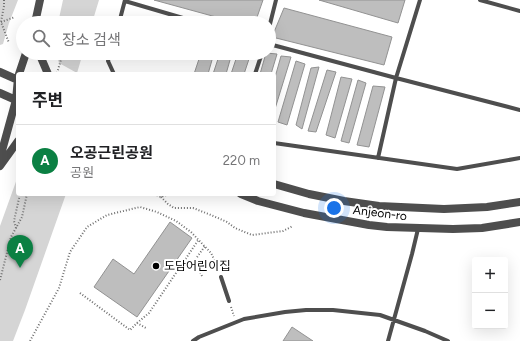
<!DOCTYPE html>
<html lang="ko">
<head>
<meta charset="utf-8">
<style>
  :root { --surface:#fff; --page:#f6f6f6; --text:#202124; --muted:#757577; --line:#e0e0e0; --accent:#0b8043 }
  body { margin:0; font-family:Figtree,"Noto Sans KR",sans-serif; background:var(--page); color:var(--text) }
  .controls { position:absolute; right:12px; bottom:12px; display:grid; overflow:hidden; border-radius:4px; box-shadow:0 4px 16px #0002 }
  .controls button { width:36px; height:36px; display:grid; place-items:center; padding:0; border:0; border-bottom:1px solid var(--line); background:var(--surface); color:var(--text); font:20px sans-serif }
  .you { position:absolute; left:334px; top:208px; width:14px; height:14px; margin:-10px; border:3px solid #fff; border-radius:50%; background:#1a73e8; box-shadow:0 0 0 6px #1a73e833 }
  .badge { display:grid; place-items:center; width:26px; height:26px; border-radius:50%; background:var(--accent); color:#fff; font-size:13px; font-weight:700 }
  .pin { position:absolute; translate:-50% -33px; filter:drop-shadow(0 1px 2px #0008) }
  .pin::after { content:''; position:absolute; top:21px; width:14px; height:12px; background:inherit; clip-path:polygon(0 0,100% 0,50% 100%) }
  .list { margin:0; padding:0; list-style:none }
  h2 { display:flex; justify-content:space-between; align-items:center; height:52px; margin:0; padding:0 16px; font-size:17px }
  h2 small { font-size:13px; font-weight:400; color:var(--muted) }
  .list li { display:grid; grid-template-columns:26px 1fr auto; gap:12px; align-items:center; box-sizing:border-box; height:72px; padding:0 16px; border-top:1px solid var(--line) }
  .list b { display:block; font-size:15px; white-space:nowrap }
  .list p { margin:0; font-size:13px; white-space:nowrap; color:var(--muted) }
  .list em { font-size:13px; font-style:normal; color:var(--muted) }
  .icon { flex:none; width:22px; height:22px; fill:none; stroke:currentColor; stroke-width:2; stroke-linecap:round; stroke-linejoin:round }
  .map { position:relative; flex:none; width:520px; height:341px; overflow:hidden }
  .search { position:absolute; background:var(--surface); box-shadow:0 4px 16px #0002; left:16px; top:16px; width:260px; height:44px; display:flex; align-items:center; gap:10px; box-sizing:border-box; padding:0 14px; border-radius:22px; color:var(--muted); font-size:15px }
  .panel { position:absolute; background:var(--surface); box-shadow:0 4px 16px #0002; left:16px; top:72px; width:260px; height:124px; border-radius:4px }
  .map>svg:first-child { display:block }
  .green { fill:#d5d5d5 }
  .building { fill:#bebebe; stroke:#929292 }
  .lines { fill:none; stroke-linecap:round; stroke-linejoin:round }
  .path { stroke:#707070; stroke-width:2; stroke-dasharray:1 2; stroke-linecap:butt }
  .service { stroke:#4e4e4e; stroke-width:4 }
  .tertiary { stroke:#4e4e4e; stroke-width:8 }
  .poi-dot { fill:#000; stroke:#fff; stroke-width:1.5 }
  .labels { text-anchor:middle; stroke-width:4; stroke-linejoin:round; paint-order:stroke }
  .street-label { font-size:12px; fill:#000; stroke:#fff }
  .poi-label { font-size:12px; fill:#000; stroke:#fff; text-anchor:start }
</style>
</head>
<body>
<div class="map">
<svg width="520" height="341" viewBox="0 0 520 341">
  <rect width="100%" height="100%" fill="#fff"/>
  <!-- green -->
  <path class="green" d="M0,0H18L9,23L3,44L0,45Z
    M63,0H99L92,23H58Z
    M56,53H83L77,73L59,63Z
    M18,176V194H66L25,310L13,341H0V226Z"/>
  <!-- building -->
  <path class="building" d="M154,0H263L255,23H238Z
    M319,0H405L398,23Z
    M284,8L392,37L384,65L272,37Z
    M201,53H214L208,74H194Z
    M220,53H232L226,74H213Z
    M238,53H251L244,74H231Z
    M266,53L277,54L271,74H260Z
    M281,56L291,57L274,112V81Z
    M296,61L305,64L287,125L278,122Z
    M319,67L302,129L296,125L311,68Z
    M327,70L336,72L316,132L308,131Z
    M341,77L352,79L335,138L326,135Z
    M358,80L366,83L349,143L341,141Z
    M373,86L385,87L369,147L357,145Z
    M170,222L192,238L137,317L94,287L113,259L134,274Z
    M292,327L313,341H283Z"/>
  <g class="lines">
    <!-- path -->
    <path class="path" d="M4,0V6L1,22L9,43
      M1,22L15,17
      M73,23L75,15
      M57,73L63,53
      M154,194L161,197L169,194
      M161,197L168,204L174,208H193L211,215L227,222L235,228L252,235L283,231L293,226
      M16,228L14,221L20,194
      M202,276L195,260L205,246
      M0,280L11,237L22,217L27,194
      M80,293L130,330L137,323L146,328
      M231,307L234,316
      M137,323L149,313L199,239
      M30,341L59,288L70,252L87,227L107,215L140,207L157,212L176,221L191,232L211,253L216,263L219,265"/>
    <!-- service -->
    <path class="service" d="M480,0L520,11
      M125,1L200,23
      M119,23L125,0
      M269,28L276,0
      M269,44L396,78L520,110
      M110,53L108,61L114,74
      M255,74L262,53
      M274,143L457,169L520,158
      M378,158L396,78L420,0
      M221,277L229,301
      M193,341L199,337L244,319L285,312L306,310H333L380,315L425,331L448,341
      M388,341L412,254L418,229"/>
    <!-- tertiary -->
    <path class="tertiary" d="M35,23L40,0
      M39,53L48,74
      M0,72L18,80
      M19,74L26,53
      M0,93L18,101
      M0,158L16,100L18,78
      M0,166L18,141
      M274,184L309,194L344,201L379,206L444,209L487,207L520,202
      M241,194L258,201L304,213L369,225L387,227L453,229L482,228L520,222"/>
  </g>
  <!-- markers -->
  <circle class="poi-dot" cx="156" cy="266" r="4"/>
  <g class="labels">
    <!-- street labels -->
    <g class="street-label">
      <text transform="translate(380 213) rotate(7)" y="4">Anjeon-ro</text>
    </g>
    <!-- poi labels -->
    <g class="poi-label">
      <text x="164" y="270">도담어린이집</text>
    </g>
  </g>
</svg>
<div class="controls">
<button>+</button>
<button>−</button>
</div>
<div class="you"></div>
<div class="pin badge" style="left:20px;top:268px">A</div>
<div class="search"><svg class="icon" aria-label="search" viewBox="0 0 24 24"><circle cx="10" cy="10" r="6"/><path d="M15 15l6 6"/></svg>장소 검색</div>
<section class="panel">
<h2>주변<small></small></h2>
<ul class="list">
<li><span class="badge">A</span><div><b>오공근린공원</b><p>공원</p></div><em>220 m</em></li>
</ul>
</section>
</div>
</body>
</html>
